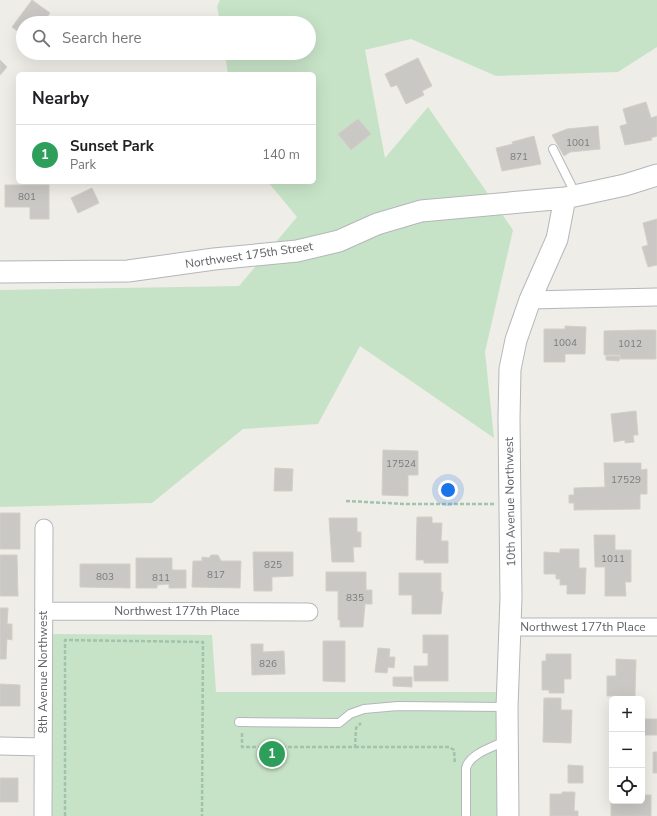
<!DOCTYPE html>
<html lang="en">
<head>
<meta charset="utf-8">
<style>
  :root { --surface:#fff; --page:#f6f6f6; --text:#202124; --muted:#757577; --line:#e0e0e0; --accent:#d35548 }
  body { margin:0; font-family:"Nunito Sans",sans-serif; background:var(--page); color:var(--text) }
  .controls { position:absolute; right:12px; bottom:12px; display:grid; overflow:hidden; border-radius:6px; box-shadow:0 4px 16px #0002 }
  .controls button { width:36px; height:36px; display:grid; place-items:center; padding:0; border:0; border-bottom:1px solid var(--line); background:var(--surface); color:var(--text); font:20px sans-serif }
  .you { position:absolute; left:448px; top:490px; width:14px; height:14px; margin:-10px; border:3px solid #fff; border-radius:50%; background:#1a73e8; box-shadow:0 0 0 6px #1a73e833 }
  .badge { display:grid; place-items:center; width:26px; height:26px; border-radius:50%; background:var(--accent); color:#fff; font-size:13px; font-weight:700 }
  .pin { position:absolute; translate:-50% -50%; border:2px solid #fff; box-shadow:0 1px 4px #0006 }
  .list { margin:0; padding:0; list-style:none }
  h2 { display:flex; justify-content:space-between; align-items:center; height:52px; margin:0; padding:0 16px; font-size:17px }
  h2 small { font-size:13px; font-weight:400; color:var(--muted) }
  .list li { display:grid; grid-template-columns:26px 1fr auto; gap:12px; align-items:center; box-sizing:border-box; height:60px; padding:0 16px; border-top:1px solid var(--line) }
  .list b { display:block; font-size:15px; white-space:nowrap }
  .list p { margin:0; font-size:13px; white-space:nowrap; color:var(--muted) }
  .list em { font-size:13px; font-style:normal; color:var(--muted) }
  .icon { flex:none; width:22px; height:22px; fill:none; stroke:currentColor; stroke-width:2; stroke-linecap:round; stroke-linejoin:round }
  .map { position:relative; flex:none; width:657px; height:816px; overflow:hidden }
  .search { position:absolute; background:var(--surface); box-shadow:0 4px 16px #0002; left:16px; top:16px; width:300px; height:44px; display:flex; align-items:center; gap:10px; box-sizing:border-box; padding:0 14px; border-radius:22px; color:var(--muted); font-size:15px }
  .panel { position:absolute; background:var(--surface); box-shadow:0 4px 16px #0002; left:16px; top:72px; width:300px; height:112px; border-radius:6px }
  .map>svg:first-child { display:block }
  .green { fill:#c7e3c7 }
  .building { fill:#cac8c4; stroke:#d3cfc6 }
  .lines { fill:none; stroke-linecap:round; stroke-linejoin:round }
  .service-casing { stroke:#b4b6ba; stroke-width:10 }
  .minor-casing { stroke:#b4b6ba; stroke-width:19 }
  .tertiary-casing { stroke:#b4b6ba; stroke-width:23 }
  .path { stroke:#a1c3ab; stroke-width:2.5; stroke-dasharray:4 2; stroke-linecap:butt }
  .service { stroke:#fff; stroke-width:8 }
  .minor { stroke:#fff; stroke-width:17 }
  .tertiary { stroke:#fff; stroke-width:21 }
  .labels { text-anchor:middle; stroke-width:3; stroke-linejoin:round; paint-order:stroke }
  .number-label { font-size:10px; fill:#7a7b7d }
  .street-label { font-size:12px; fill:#5f6165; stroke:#fff }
</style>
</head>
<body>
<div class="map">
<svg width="657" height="816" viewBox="0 0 657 816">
  <rect width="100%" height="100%" fill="#efede7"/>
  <!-- green -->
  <path class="green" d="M220,0H657V47L618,72L496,76L411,39L365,50L385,158L428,107L513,230L485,352L494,438L360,346L318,424L243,429L152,503L0,507V290L239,286L297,217L268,182H314V74H228L225,53H309V23H220L217,6Z
    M47,634L212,635L216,692H499L498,816H46Z"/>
  <!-- building -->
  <path class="building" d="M32,0L50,13L42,23H23V35L12,27Z
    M418,58L432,86L422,91L424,95L406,104L397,85L391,87L385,74Z
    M0,60L7,67L0,75Z
    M646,102L651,118L657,116V136L651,138L652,140L625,145L620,126L627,124L623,109Z
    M358,119L371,134L351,150L338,134Z
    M598,126L600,149L570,152L564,156L552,135L567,129Z
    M534,136L541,164L502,171L496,148L513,144L512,142Z
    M5,185H49V219H30V207H5Z
    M92,188L99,203L78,213L71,198Z
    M657,219V265L648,267L642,247L648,245L643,223Z
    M565,326L586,327L585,354H565V362H544V329H565Z
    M642,330H656V359H620V355H604V331Z
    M606,356H620L619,361L606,360Z
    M636,411L638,435H633L634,442L625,443V440L614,442L611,414Z
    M383,450L418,451V475H408V496L382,495Z
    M604,463H641V470L647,469V494H640V509L574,510V503H569V495H574V488L605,487Z
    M275,468L293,469L292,491H274Z
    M0,513H20V549H0Z
    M417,517H432V523H442L441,541H448V563H424V560H416Z
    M329,518H357V532H361V547H353L354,562H332Z
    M594,535H615V550H631V582H625L626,596H605V567H595Z
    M560,549H579V568H586L585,594H567V585H560V579H556V574H544V552L560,553Z
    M253,552H293V576L272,577V591H254Z
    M0,555H17L18,596H0Z
    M211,555H218L221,561H241L240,588L192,587L193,561H202V557L209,558Z
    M136,558H172V570H186V588H169V584L157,585V588H136Z
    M80,564H130V588L80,587Z
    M326,572H366V590H372V604H365L363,627H340V620H338V591H326Z
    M399,573H441V592H443L441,614H412V595H399Z
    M0,608H8L7,624H12V640L7,639L6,659H0Z
    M423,635H448V681H414V666H428V653H423Z
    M323,641H345V682L323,681Z
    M251,644H263V652L284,651L285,674L252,675Z
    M378,648L390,649L389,657H395L394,668L388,667L387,673L375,672Z
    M546,654H571V679H564V693H549V690H542V661H546Z
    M616,659L636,660L635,696H607V676H616Z
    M393,677H412V687L393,686Z
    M0,684L20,685V706H0Z
    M544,698H561V710H572L571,743L543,742Z
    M642,719H657V735H642Z
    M653,752H657V773H653Z
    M568,765L583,766V783H568Z
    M0,778H18V802H0Z
    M562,792H575L574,811H578V816H550V794H562Z
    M611,795L612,801H642V795H651V816H611Z"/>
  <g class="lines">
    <defs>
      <path id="service" d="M553,149L576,195
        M239,722L339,723L350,714L364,709L398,706L506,707
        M466,816V768C470,753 494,747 507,740"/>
      <path id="minor" d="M530,300L657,297
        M44,611L309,612
        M510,627H657
        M0,746L43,747
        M43,816L44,528"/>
      <path id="tertiary" d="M0,272L128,271L214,259L297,251L339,241L377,224L421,211L565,198L625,185L657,175
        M508,816L507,707L511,598L509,419L510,369L516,340L530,300L557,239L565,198"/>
    </defs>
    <!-- service casing -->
    <use href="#service" class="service-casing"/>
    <!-- minor casing -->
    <use href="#minor" class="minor-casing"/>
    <!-- tertiary casing -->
    <use href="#tertiary" class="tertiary-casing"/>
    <!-- path -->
    <path class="path" d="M346,501L406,504H494
      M242,733V747H355L356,728L361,723
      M355,747H449L454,750L455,764
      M65,816V640L203,642L202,816"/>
    <!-- service -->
    <use href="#service" class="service"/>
    <!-- minor -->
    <use href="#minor" class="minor"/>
    <!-- tertiary -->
    <use href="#tertiary" class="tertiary"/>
  </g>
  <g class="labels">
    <!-- number labels -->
    <g class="number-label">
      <text x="578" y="146">1001</text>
      <text x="519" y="160">871</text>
      <text x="27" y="200">801</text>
      <text x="565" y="346">1004</text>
      <text x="630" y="347">1012</text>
      <text x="401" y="467">17524</text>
      <text x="626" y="483">17529</text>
      <text x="613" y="562">1011</text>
      <text x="273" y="568">825</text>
      <text x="216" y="578">817</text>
      <text x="105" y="580">803</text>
      <text x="161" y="581">811</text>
      <text x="355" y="601">835</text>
      <text x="268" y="667">826</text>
    </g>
    <!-- street labels -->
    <g class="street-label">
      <text transform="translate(249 255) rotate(-8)" y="4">Northwest 175th Street</text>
      <text transform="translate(510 502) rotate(-91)" y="4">10th Avenue Northwest</text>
      <text x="177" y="615">Northwest 177th Place</text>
      <text x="583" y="631">Northwest 177th Place</text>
      <text transform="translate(43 672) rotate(-90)" y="4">8th Avenue Northwest</text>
    </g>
  </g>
</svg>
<div class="controls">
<button>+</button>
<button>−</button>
<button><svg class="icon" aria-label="locate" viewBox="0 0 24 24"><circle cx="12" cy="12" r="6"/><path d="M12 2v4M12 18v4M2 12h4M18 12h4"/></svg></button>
</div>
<div class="you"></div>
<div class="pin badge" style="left:272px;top:754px;background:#2e9e5b">1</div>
<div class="search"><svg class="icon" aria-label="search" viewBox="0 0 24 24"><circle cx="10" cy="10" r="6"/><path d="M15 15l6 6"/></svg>Search here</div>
<section class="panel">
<h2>Nearby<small></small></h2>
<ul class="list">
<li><span class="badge" style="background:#2e9e5b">1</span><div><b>Sunset Park</b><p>Park</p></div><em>140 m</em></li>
</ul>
</section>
</div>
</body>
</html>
